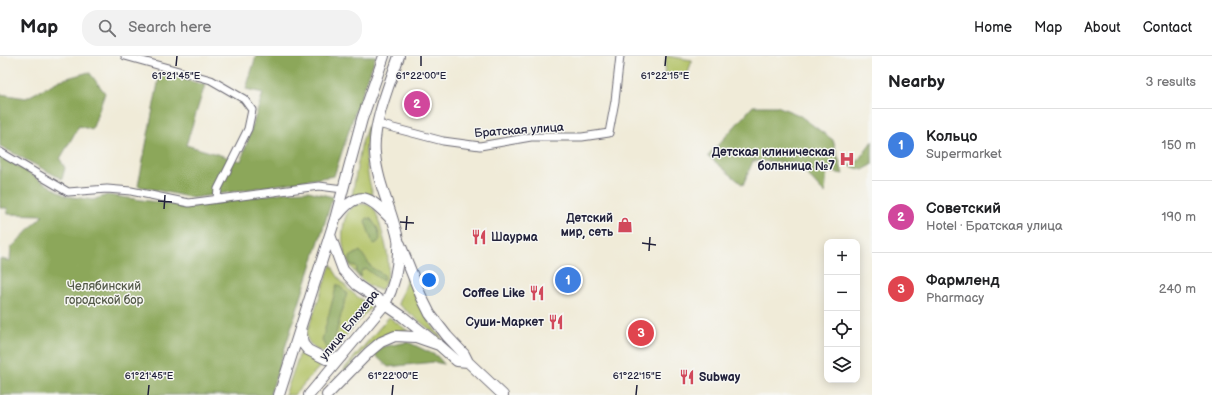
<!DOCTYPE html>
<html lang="en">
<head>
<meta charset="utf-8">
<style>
  :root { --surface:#fff; --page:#f2f2f2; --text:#202124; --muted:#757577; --line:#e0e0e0; --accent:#b45309 }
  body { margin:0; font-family:"Balsamiq Sans",sans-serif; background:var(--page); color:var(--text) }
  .controls { position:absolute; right:12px; bottom:12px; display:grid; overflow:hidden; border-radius:8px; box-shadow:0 2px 10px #0003 }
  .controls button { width:36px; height:36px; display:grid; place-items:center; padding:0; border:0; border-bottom:1px solid var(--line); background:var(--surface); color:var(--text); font:20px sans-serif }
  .you { position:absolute; left:429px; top:224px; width:14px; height:14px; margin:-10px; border:3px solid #fff; border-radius:50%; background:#1a73e8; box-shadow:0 0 0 6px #1a73e833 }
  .badge { display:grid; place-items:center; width:26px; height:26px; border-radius:50%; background:var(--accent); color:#fff; font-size:13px; font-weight:700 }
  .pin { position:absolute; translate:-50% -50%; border:2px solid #fff; box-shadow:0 1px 4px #0006 }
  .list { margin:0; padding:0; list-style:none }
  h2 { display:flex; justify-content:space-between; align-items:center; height:52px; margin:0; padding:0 16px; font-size:17px }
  h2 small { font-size:13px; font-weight:400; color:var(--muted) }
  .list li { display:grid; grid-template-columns:26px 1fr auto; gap:12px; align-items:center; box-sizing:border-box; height:72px; padding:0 16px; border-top:1px solid var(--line) }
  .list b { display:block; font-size:15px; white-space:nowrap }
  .list p { margin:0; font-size:13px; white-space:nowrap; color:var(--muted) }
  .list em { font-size:13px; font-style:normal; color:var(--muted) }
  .icon { flex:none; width:22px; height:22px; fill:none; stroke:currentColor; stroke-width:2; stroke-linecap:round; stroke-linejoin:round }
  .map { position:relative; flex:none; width:872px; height:339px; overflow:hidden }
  header { display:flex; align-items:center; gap:24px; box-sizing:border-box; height:56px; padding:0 20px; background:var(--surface); border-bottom:1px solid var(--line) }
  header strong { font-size:19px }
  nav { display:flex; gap:22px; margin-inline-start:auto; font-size:14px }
  .search { width:280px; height:36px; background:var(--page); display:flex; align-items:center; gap:10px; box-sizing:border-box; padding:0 14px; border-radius:16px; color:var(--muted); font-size:15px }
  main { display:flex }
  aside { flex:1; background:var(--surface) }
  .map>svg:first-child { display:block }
  .green { fill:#b1c164; stroke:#6a7250 }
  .forest { fill:#8ca75a; stroke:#57644a }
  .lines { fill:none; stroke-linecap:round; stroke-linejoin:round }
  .minor-casing { stroke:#6a6872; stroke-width:9 }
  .primary-casing { stroke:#6a6872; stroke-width:12 }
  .minor { stroke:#fff; stroke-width:7 }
  .primary { stroke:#fff; stroke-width:10 }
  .ticks { fill:none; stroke:#22223b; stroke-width:1.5 }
  .labels { text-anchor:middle; stroke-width:3; stroke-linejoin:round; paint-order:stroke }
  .street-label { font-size:12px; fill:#22223b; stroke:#f6f6f2 }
  .poi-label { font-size:12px; font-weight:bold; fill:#22223b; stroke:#f6f6f2; text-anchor:end }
  .park-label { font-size:12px; fill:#545a49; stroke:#f6f6f2 }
  .ticks-label { font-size:10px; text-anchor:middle; fill:#22223b; stroke:#f6f6f2; stroke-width:3; stroke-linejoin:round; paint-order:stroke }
</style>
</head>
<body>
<header>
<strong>Map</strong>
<div class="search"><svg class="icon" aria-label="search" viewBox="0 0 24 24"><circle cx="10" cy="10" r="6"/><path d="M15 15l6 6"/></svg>Search here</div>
<nav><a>Home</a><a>Map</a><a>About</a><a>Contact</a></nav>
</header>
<main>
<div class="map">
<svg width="872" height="339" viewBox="0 0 872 339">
  <rect width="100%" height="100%" fill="#f6f6f2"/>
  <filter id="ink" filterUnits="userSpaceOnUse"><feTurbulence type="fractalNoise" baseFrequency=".025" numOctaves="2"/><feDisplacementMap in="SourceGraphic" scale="8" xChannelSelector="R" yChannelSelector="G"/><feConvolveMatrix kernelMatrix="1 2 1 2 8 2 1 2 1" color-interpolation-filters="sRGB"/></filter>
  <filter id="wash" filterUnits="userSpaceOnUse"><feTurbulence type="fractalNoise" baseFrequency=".012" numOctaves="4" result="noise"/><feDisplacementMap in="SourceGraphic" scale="16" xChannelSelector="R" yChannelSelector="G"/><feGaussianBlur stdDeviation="0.9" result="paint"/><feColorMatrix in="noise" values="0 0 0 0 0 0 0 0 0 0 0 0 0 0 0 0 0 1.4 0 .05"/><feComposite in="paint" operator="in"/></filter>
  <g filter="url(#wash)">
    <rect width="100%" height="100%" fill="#f0ebd8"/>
    <!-- green -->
    <path class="green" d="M666,0L692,4L687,21L664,19Z
      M367,71H368C364,95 366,116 373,139L363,138L352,140L361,90Z
      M358,148C364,148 369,148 373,152C377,156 378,164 380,169C386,189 394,214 382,233C376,234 372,231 367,228C347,214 339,191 344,167C346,158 349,151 358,148Z
      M331,208C339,227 354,240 372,250L333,294C322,301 309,291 306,279Z
      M408,220C417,245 426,264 443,284L398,248Z
      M389,261L408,275C379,274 362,296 345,315L344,313Z
      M301,294L311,301L323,307L294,339H285Z"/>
    <!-- forest -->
    <path class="forest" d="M256,0H376L355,56L334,120L193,142L138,130L160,17L205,29L186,89L241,105L263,37L246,33Z
      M89,16L105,37L92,74L79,70L60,103L65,112L62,123L0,90V38L26,42L60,24Z
      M753,50H777L799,59L822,76L833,84L843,118L827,115L825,138L796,107L753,105L743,129L708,100Z
      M872,85V109L863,114L849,110L857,106Z
      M0,99L66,140L93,144L107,139L190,151L287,136L308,135L333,141L270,339H0V203L10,205L11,192L43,159L8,158L7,152H0Z
      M367,162L371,163L378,173L380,183L377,187L373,188L365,165Z
      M360,195L372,212L384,219L383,225L366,213L361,215L360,221L356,216L357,211L350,208V201Z
      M337,228L347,237L331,296L327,294L322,284Z
      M408,286L437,300L444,308L434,306L388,311L374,298L381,291Z"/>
  </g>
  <g filter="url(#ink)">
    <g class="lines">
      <defs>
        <path id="minor" d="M125,0L211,24L244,43L252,54L248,73L218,133L217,142
          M378,68L443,85L480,90L531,81H582L609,77L615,45L620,0
          M0,96L68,136L107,133L131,135L189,147L319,130L343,133"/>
        <path id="primary" d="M338,159C359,132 370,141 390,162
          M330,179L343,214L357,229L402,260L432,284
          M400,188L421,240L430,258L447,280L464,298L468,306L503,339
          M301,275L303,288L308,294L326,303H331L341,301
          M279,339L335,163L362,63L384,0
          M309,339L385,248C394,231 398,215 398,195C398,191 399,187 398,183C392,154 377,127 375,97C372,69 390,27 399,0
          M327,339L369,296L381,286L395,280L416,281L439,289L457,305L468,306"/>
      </defs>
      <!-- minor casing -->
      <use href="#minor" class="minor-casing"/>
      <!-- primary casing -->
      <use href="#primary" class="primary-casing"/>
      <!-- minor -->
      <use href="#minor" class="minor"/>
      <!-- primary -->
      <use href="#primary" class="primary"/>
    </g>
  </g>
  <!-- ticks -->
  <path class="ticks" d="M176,10L177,0M421,10V0M665,10L666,0M158,145L172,146M164,153L165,139M400,166L414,167M406,174L407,160M642,187L656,189M649,195L650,181M148,339L149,329M392,339L393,329M636,339L637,329"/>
  <!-- icons -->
  <defs>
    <symbol id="hospital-bare" viewBox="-9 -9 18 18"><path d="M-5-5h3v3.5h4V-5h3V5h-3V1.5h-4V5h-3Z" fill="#d1495b" stroke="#f6f6f2" stroke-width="2.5" paint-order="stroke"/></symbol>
    <symbol id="shop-bare" viewBox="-9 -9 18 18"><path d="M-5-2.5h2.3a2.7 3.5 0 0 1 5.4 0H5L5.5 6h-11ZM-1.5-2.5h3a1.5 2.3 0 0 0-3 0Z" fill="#d1495b" stroke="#f6f6f2" stroke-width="2.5" paint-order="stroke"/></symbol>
    <symbol id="restaurant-bare" viewBox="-9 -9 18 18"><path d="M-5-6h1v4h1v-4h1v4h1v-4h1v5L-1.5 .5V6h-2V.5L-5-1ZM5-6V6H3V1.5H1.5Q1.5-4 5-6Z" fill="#d1495b" stroke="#f6f6f2" stroke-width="2.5" paint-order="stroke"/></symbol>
  </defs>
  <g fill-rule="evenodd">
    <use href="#hospital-bare" x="836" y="92" width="22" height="22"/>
    <use href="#shop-bare" x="614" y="158" width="22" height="22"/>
    <use href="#restaurant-bare" x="468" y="170" width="22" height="22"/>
    <use href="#restaurant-bare" x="526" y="226" width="22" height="22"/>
    <use href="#restaurant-bare" x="545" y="255" width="22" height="22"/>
    <use href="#restaurant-bare" x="676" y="310" width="22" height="22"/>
  </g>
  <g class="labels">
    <!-- street labels -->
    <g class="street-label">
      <text transform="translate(519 74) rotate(-4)" y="4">Братская улица</text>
      <text transform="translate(349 269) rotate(-51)" y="4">улица Блюхера</text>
    </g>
    <!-- poi labels -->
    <g class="poi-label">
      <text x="835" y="100">Детская клиническая<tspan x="835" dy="14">больница №7</tspan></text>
      <text x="613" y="166">Детский<tspan x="613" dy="14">мир, сеть</tspan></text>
      <text x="491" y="185" text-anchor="start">Шаурма</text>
      <text x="525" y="241">Coffee Like</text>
      <text x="544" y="270">Суши-Маркет</text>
      <text x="699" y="325" text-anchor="start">Subway</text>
    </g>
    <!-- park labels -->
    <g class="park-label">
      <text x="104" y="234">Челябинский<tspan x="104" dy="14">городской бор</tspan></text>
    </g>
  </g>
  <g class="ticks-label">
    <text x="176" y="23">61°21'45"E</text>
    <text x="421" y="23">61°22'00"E</text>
    <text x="665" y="23">61°22'15"E</text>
    <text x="149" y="323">61°21'45"E</text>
    <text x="393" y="323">61°22'00"E</text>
    <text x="637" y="323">61°22'15"E</text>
  </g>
</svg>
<div class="controls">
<button>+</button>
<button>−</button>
<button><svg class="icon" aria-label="locate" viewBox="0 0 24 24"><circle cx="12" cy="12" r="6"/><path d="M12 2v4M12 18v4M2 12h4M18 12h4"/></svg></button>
<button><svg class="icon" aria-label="layers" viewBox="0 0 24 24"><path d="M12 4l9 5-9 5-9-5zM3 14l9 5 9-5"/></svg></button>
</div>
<div class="you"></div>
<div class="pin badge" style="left:568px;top:224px;background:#3f7fe0">1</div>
<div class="pin badge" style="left:417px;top:48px;background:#d1479c">2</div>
<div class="pin badge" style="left:641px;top:277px;background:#e0444e">3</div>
</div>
<aside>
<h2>Nearby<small>3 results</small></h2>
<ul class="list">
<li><span class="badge" style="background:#3f7fe0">1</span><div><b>Кольцо</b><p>Supermarket</p></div><em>150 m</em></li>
<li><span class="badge" style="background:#d1479c">2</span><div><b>Советский</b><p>Hotel · Братская улица</p></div><em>190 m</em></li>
<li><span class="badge" style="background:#e0444e">3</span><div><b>Фармленд</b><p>Pharmacy</p></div><em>240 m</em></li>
</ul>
</aside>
</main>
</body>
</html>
